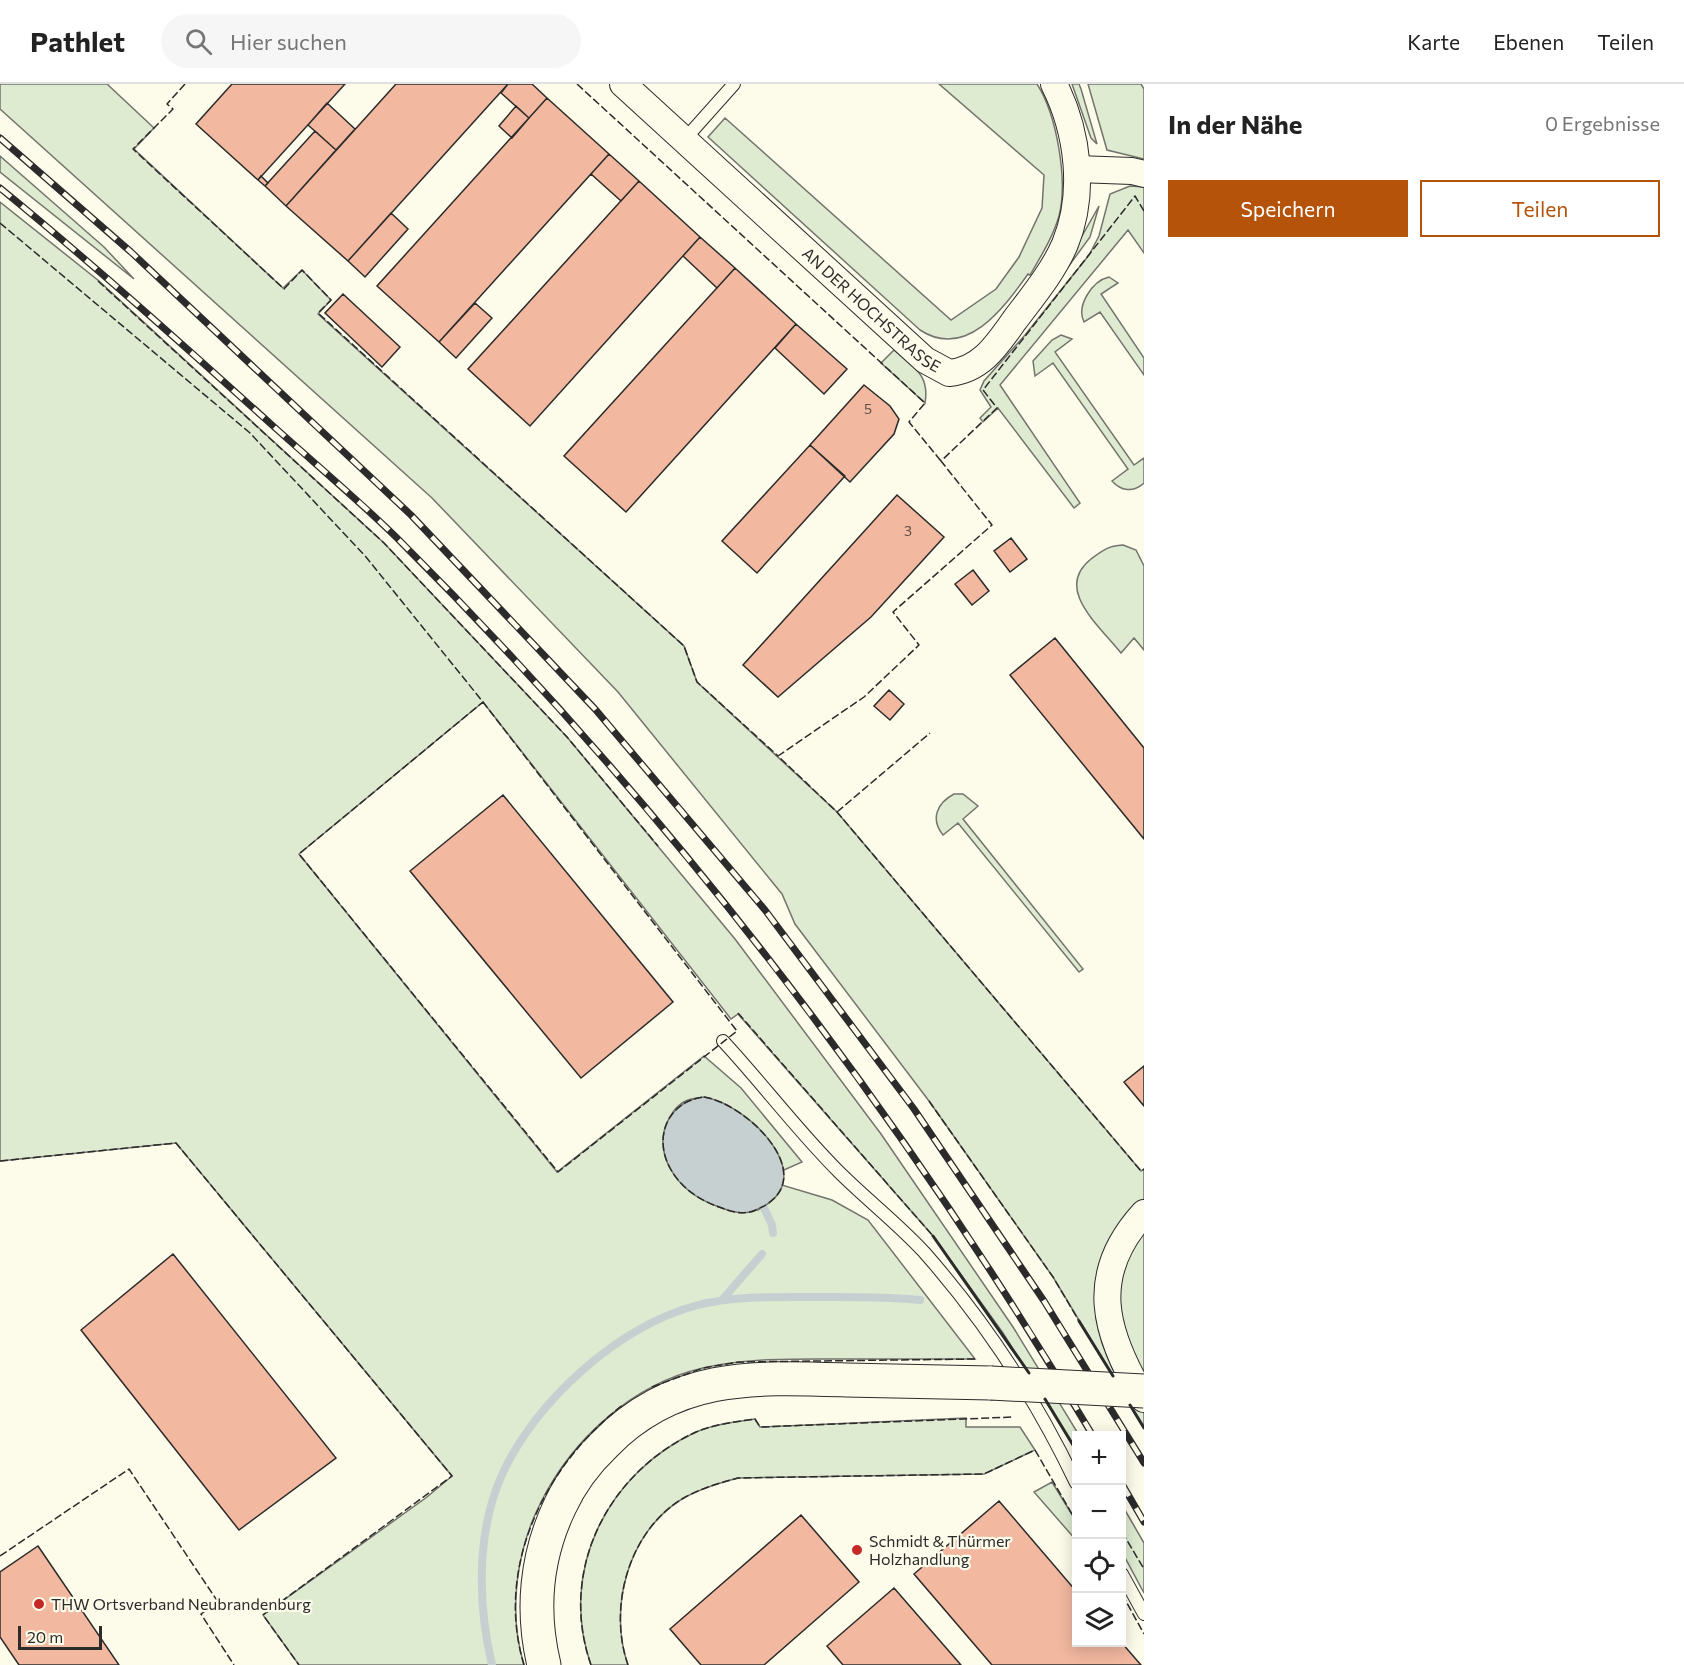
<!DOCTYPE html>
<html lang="de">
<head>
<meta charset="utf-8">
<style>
  :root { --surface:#fff; --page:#f6f6f6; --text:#222; --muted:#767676; --line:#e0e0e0; --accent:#b45309 }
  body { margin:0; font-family:Commissioner,sans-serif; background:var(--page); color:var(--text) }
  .controls { position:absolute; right:18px; bottom:18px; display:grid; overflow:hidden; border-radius:0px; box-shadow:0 3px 15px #0003 }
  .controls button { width:54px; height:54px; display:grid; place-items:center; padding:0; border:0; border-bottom:2px solid var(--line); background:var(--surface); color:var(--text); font:30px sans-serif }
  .scale { position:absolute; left:18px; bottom:15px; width:84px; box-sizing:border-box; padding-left:6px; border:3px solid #2b2b2b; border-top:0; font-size:16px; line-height:21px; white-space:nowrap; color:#2b2b2b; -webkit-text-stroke:4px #fdfbea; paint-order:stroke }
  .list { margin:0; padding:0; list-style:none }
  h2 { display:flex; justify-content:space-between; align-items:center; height:78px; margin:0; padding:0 24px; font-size:26px }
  h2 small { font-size:20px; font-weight:400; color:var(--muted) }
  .actions { display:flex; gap:12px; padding:18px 24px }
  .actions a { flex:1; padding:14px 0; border:2px solid var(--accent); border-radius:0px; text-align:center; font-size:21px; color:var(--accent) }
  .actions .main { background:var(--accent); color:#fff }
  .icon { flex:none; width:33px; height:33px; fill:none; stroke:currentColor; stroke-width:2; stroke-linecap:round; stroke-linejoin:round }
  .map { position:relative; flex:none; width:1144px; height:1581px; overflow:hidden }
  header { display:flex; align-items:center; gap:36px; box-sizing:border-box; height:84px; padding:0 30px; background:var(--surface); border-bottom:2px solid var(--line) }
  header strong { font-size:28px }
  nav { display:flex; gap:33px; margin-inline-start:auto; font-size:21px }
  .search { width:420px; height:54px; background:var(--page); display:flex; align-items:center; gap:15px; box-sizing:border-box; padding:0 21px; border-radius:33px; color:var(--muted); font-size:22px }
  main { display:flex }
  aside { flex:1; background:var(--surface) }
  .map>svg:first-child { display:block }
  .green { fill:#deebd1; stroke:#74746e; stroke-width:1.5 }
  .water { fill:#c7d0d0; stroke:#74746e; stroke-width:1.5 }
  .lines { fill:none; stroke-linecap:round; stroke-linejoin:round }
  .stream { stroke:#c7d0d0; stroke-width:8 }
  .building { fill:#f2b8a0; stroke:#2b2b2b; stroke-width:1.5 }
  .lane-casing { stroke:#2b2b2b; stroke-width:14 }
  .street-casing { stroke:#2b2b2b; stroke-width:28 }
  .secondary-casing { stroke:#2b2b2b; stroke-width:35 }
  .lane { stroke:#fdfbea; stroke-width:12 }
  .street { stroke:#fdfbea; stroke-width:26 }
  .secondary { stroke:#fdfbea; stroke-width:33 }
  .rail-casing { stroke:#2b2b2b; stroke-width:7 }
  .rail { stroke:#fdfbea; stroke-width:4.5; stroke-dasharray:14; stroke-linecap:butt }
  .secondary-bridge-casing { stroke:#2b2b2b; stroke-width:35; stroke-linecap:butt }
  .secondary-bridge { stroke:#fdfbea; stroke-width:33 }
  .fence { stroke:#2b2b2b; stroke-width:1.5; stroke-dasharray:8 3; stroke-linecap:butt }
  .wall { stroke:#2b2b2b; stroke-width:3 }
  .poi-dot { fill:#c62828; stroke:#fdfbea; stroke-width:2 }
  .labels { text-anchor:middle; stroke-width:4.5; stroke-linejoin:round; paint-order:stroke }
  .number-label { font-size:14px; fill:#5d4e48 }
  .street-label { font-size:16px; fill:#2b2b2b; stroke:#fdfbea }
  .poi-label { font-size:16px; fill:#2b2b2b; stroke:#fdfbea; text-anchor:start }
</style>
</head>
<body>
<header>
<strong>Pathlet</strong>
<div class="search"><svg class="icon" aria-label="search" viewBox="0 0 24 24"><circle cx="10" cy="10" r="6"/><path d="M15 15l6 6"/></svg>Hier suchen</div>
<nav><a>Karte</a><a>Ebenen</a><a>Teilen</a></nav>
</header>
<main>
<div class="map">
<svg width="1144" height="1581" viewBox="0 0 1144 1581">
  <rect width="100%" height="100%" fill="#fdfbea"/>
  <!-- green -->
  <path class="green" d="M0,0H107L154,44L134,65L283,204L302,186L331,216L318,230L684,562L697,598L837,728L1141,1087L1144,1085V1115L1119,1142L1100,1183L1144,1328V1344L1053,1193L929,1017L795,840L782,810L618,608L432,414L0,25Z
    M939,0H1037C1057,31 1068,97 1059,132C1053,153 1041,172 1030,191L1028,190C1003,225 966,276 920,246L708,53L725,34L951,236L996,205L1019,173L1042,124L1044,91Z
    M1072,0H1079L1081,5L1097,60L1091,54Z
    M1088,0H1141L1144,5V75L1107,66Z
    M0,72L104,163L134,195L0,88Z
    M1130,102L1144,103V169L1128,146L1000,301L1080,419L1074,424L998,324L983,338L980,334L991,323L980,306L984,297L1025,251L1089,171L1099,152L1110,110Z
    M0,118L99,197L384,459L567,653L735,855L881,1050L1013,1243L1079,1351L1076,1352V1366L1003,1249L933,1152L738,930L731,935L483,618L299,770L557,1088L704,972L741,1004L802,1078L784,1086C767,1034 675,969 663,1058L758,1126L769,1119L782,1101L832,1116L868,1136L975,1275C928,1275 881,1275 834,1275C791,1275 746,1274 703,1284C633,1300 573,1354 541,1418C516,1467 508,1528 524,1581H299L263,1531L427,1413L452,1392L176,1059L0,1077Z
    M1099,122L1090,153L1052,205Z
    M1109,193L1118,199L1101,210L1144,274V291L1100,228L1084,238C1076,222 1092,197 1109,193Z
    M1061,251L1072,255L1055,268L1134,381L1144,374V399C1133,409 1121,407 1112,397L1128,385L1053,279L1035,292L1033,277L1052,256Z
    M894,266C913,283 930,290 925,319L881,279Z
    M1123,461L1136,466L1144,482V566L1134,554L1121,569C1100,542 1053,505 1091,475C1103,466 1108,462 1123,461Z
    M954,710H963L978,722L963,735L1083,885L1079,888L958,739L943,751C930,735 937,719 954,710Z
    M1144,1141V1286H1135L1116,1241L1124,1171Z
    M966,1334V1343H1020L1035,1366L984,1390L738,1394C719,1399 699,1405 682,1415C628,1448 608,1524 628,1581H591C558,1487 607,1389 696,1348C715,1340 735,1338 755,1335L760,1343Z
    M1052,1398L1076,1437V1456L1034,1408Z
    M1122,1421L1144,1459V1509L1122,1468Z"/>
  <!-- water -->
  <path class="water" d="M704,1013C748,1020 824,1095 758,1125C745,1132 732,1128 719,1123C699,1116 680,1103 670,1084C653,1053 668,1017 704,1013Z"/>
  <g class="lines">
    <!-- stream -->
    <path class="stream" d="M763,1122L772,1141L773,1149
      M722,1216L762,1170
      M492,1581C478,1521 476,1451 501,1393C534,1318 618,1242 698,1221C733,1212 770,1213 806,1213C844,1213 882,1212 920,1216"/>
  </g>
  <!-- building -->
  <path class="building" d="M232,0H345L258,96L196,40Z
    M396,0H508L348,177L286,122Z
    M508,0H532L547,14L529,34L501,9Z
    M547,14L609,70L439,258L377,202Z
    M327,19L355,45L336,66L308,41Z
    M516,22L529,34L512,54L499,42Z
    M315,47L336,66L286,122L265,102Z
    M609,70L639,97L621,117L591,90Z
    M261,92L268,99L265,102L258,96Z
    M639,97L700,153L530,342L468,285Z
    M391,129L408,145L365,193L348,177Z
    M700,153L735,184L717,204L683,172Z
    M735,184L796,240L626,428L564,372Z
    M343,210L400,263L382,283L325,229Z
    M475,219L492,234L456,274L439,258Z
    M796,240L847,285L824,310L775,264Z
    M864,301L890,322L899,335L894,350L850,398L810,361Z
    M810,361L845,392L757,489L722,457Z
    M897,411L944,453L871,533L778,613L743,581Z
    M1011,454L1027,475L1010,488L994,467Z
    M973,486L989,507L972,521L955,500Z
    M1055,554L1144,664V755L1010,591Z
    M889,606L904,620L890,636L874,622Z
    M503,711L673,918L581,994L410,787Z
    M1144,982V1022L1124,998Z
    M173,1170L336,1374L239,1446L81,1246Z
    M999,1417L1076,1507V1558H1121L1141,1581H992L914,1490Z
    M801,1431L859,1498L764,1581H701L670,1545Z
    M38,1462L119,1581H19L0,1553V1488Z
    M894,1504L961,1581H843L827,1562Z"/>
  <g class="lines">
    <defs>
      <path id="lane" d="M685,55L734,0
        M723,957C762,999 797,1046 838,1087C866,1115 897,1139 924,1168C984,1236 1037,1317 1076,1399
        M1122,1490L1144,1530"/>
      <g id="street">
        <path id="s1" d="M623,0L925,276L949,289C981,286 997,261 1014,237C1032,213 1053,188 1065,160C1086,109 1078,48 1054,0"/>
        <path d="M1077,85L1132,87L1144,90"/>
        <path d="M1144,1129C1087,1191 1104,1249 1144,1315"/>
      </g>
      <path id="secondary" d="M544,1581C531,1527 536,1472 560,1422C571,1398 586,1378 605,1360C674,1289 754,1293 846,1296C894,1297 943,1298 991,1299"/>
    </defs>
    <!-- lane casing -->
    <use href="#lane" class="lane-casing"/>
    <!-- street casing -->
    <use href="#street" class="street-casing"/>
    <!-- secondary casing -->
    <use href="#secondary" class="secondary-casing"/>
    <!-- lane -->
    <use href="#lane" class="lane"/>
    <!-- street -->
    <use href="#street" class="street"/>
    <!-- secondary -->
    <use href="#secondary" class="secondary"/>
    <defs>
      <path id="rail" d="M0,54L131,168L411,431L595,625L765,826L914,1025L1044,1217L1144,1379
        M0,104C93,180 182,260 272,341C313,378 356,414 396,453C665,721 899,1025 1093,1352
        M1122,1400L1144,1438"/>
    </defs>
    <!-- rail casing -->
    <use href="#rail" class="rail-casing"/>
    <!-- rail -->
    <use href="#rail" class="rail"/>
    <defs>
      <path id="secondary-bridge" d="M991,1299L1144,1307"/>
    </defs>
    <!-- secondary-bridge casing -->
    <use href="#secondary-bridge" class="secondary-bridge-casing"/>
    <!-- secondary-bridge -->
    <use href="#secondary-bridge" class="secondary-bridge"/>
    <!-- fence -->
    <path class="fence" d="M185,0L167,20L173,25L133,65L284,205L302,186L331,216L318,229L684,562L697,598L778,672
      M577,0L925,319L909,338L941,377
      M1144,127L1135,112L983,306L997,324L941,377L992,441L893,528L919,561L864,613L778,672L837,728L1141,1087L1144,1085
      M0,139L250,349L366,473L483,618L737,947L558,1088L299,770L483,618
      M98,197L384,459L567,653L658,762
      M837,728L930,649
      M738,929L933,1152
      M704,1013C748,1020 824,1095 758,1125C745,1132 732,1128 719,1123C699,1116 680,1103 670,1084C653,1053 668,1017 704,1013Z
      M929,1017L1053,1193L1079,1237
      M0,1077L176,1059L452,1392L263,1531L299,1581
      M652,1303L703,1284L739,1278L975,1275
      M1122,1448L1144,1485
      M0,1472L129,1385L218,1518L201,1530L234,1581
      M1122,1510L1144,1550
      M524,1581C494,1482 546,1380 624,1320
      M591,1581C558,1487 607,1389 696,1348C715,1340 735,1338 755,1335L760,1343L1014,1333
      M628,1581C608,1524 628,1448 682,1415C699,1405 719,1399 738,1394L984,1390L1035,1366L1076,1437"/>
    <!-- wall -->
    <path class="wall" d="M933,1152L1029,1289
      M1079,1237L1113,1292
      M1045,1315L1076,1366
      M1130,1321L1144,1344"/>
  </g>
  <!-- markers -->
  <g class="poi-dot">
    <circle cx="857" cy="1466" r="6"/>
    <circle cx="39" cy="1520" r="6"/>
  </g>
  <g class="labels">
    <!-- number labels -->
    <g class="number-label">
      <text x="868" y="330">5</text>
      <text x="908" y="452">3</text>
    </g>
    <!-- street labels -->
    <g class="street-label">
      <text dy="6" stroke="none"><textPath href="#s1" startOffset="336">AN DER HOCHSTRASSE</textPath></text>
    </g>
    <!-- poi labels -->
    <g class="poi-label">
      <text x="869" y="1463">Schmidt &amp; Thürmer<tspan x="869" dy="18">Holzhandlung</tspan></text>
      <text x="51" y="1526">THW Ortsverband Neubrandenburg</text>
    </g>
  </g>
</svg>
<div class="controls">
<button>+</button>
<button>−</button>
<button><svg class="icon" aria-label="locate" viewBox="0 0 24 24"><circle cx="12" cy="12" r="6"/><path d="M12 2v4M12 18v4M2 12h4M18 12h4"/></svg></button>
<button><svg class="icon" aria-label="layers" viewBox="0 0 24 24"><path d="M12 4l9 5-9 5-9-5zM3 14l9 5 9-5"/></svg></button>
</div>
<div class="scale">20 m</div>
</div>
<aside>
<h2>In der Nähe<small>0 Ergebnisse</small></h2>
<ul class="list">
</ul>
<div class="actions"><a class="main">Speichern</a><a>Teilen</a></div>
</aside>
</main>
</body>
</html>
